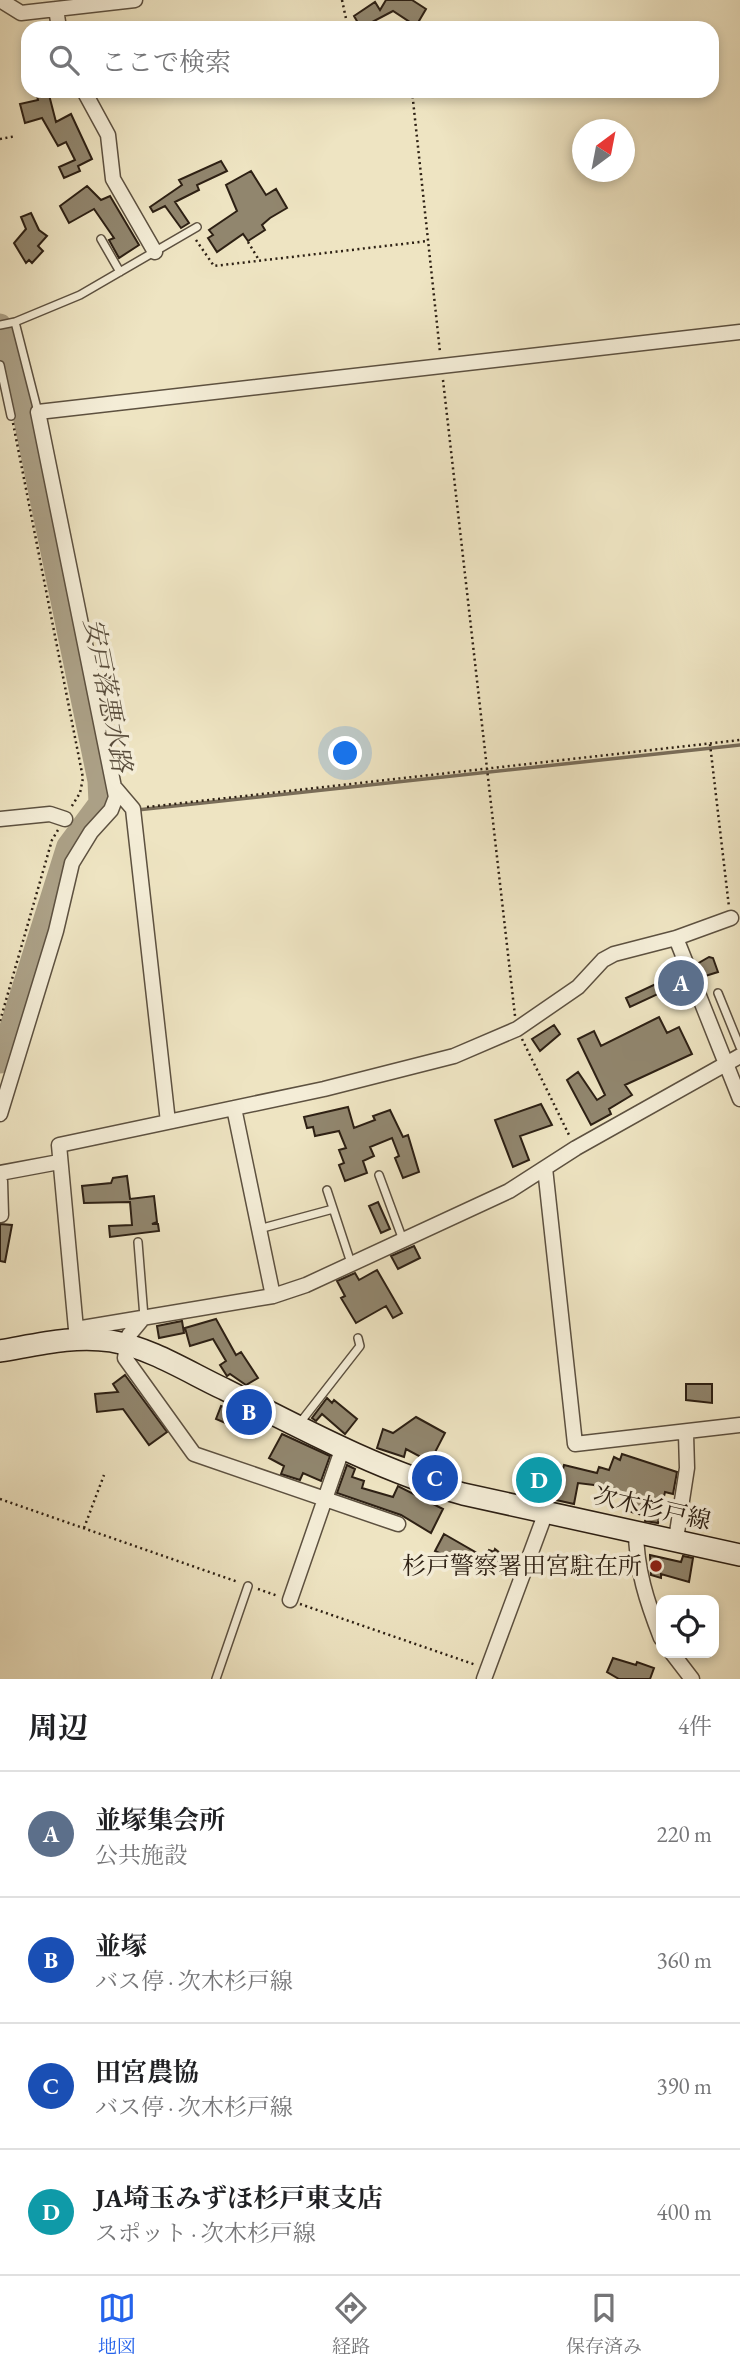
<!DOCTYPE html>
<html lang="ja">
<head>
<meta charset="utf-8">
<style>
  :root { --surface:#fff; --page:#f6f6f6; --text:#202124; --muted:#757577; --line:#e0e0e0; --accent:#2563eb }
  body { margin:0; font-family:"EB Garamond","Noto Serif JP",serif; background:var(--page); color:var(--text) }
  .controls { position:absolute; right:21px; bottom:21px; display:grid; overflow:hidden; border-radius:14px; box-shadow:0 4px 10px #0003 }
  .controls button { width:63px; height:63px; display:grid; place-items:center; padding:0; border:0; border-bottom:2px solid var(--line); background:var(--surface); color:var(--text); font:35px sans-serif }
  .compass { position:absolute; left:572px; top:119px; width:63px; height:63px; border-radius:50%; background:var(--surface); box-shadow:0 4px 10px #0003; rotate:32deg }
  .you { position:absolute; left:346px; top:754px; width:24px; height:24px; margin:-18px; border:5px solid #fff; border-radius:50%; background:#1a73e8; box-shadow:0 0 0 10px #1a73e833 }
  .badge { display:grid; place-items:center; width:46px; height:46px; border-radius:50%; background:var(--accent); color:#fff; font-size:23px; font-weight:700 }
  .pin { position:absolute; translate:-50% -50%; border:4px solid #fff; box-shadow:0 2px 7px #0006 }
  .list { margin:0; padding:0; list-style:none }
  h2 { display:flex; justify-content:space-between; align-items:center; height:91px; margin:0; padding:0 28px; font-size:30px }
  h2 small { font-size:23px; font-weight:400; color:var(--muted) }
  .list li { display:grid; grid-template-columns:46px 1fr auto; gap:21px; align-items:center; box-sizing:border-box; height:126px; padding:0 28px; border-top:2px solid var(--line) }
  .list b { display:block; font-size:26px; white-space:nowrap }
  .list p { margin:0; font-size:23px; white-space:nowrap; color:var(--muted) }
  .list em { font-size:23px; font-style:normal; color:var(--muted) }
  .icon { flex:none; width:38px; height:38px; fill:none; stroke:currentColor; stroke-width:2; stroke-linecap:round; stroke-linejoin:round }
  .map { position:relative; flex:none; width:740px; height:1679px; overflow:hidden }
  .search { position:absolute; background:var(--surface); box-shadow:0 4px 10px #0003; left:21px; right:21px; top:21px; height:77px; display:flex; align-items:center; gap:18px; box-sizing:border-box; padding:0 24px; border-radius:21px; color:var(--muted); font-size:26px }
  .sheet { height:595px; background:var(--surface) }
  nav { display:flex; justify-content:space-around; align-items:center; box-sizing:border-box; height:98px; border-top:2px solid var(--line); background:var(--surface); font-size:19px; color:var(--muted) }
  nav a { display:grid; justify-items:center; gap:4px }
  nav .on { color:var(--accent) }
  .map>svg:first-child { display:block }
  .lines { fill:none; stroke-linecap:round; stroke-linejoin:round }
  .stream { stroke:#796d59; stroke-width:3.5 }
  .river { stroke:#aca187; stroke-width:23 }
  .building { fill:#91866e; stroke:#2d2014; stroke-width:2 }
  .service-casing { stroke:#5d5140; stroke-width:10 }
  .minor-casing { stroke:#5d5140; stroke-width:17 }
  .secondary-casing { stroke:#2d2014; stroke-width:24 }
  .path { stroke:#2d2014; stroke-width:2.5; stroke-dasharray:2 3.5; stroke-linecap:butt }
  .service { stroke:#f4edd7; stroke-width:7 }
  .minor { stroke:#f4edd7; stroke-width:14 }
  .secondary { stroke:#f4edd7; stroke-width:21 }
  .poi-dot { fill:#8f2418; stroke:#f4edd7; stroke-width:2.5 }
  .labels { text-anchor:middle; stroke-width:7; stroke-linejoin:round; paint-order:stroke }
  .street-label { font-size:24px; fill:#2d2014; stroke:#f4edd7 }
  .poi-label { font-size:24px; fill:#2d2014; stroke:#f4edd7; text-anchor:end }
  .water-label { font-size:26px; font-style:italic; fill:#594d3c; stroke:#f4edd7 }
</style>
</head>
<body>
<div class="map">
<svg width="740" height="1679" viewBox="0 0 740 1679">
  <rect width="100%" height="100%" fill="#eee4c2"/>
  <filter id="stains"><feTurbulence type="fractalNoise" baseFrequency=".00286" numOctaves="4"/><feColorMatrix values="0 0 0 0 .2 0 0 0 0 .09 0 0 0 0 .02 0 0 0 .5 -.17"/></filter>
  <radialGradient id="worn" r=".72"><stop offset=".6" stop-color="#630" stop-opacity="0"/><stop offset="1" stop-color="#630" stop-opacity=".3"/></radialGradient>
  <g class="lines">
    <!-- stream -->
    <path class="stream" d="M137,810L740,745
      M88,816L101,814"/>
    <!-- river -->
    <path class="river" d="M0,325L22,405L99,781L100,803L68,846L0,1062"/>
  </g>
  <!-- building -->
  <path class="building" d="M386,0H412L426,9L416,26L393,11L361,28L354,16L375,2L380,10Z
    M36,91H48L56,122L71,114L92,159L78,166L80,171L64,178L59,167L75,160L66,142L58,146L42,118L25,123L20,104L38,100Z
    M221,161L227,171L197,185L199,190L175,202L189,223L181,228L165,206L153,212L150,207L182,185L179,180Z
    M251,171L266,195L276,189L287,208L270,218L262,225L265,230L248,241L243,234L217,252L208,238L213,235L209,230L237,211L226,185Z
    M87,186L101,200L110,196L139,245L119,258L109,240L114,238L94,209L69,223L60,206Z
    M31,213L39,230L47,236L38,246L43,251L32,263L29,260L26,263L14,243L26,229L21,217Z
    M709,957L713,958L718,972L702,977L697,964Z
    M677,968L687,991L681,994L677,985L630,1007L626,998L673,976L670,971Z
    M659,1017L667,1033L679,1027L692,1054L625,1085L632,1095L609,1109L611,1114L591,1125L567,1080L578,1072L597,1100L605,1095L578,1039L594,1031L601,1046Z
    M554,1025L560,1034L540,1051L532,1039Z
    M541,1104L552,1125L520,1136L529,1160L513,1167L495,1120Z
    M348,1107L354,1128L375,1120L373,1116L390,1110L403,1137L408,1135L419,1172L403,1178L395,1158L399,1156L392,1138L370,1147L374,1156L363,1161L367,1173L345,1181L339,1165L344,1163L339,1150L346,1148L339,1131L315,1136L313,1127L307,1128L304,1117Z
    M127,1176L130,1199L154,1196L157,1222L152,1224H158L159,1231L110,1237L109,1226L132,1225L130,1202L84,1203L82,1186L111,1183L113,1178Z
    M378,1202L390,1229L381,1233L369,1206Z
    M0,1224L12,1225L5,1262L0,1261Z
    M414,1246L420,1258L398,1269L391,1256Z
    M377,1270L402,1313L393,1318L386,1306L356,1323L341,1298L345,1296L337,1281L355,1273L359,1280Z
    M216,1319L236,1355L241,1352L258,1378L246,1385L230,1374L227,1376L220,1365L226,1361L213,1339L190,1346L185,1328Z
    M182,1321L184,1333L159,1338L157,1326Z
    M125,1375L167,1432L149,1445L123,1409L97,1412L95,1394L118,1392L113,1384Z
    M686,1384H712V1403L686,1400Z
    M327,1398L332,1403L334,1400L357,1419L345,1434L322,1414L316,1421L312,1418Z
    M221,1406L242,1416L237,1428L216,1419Z
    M416,1417L445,1433L430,1462L406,1449L404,1457L377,1448L383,1429L393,1433Z
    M282,1434L330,1456L321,1481L303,1473L300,1480L281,1474L284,1466L269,1458Z
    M622,1454L677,1472L673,1494L665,1492L658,1523L645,1521L646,1516L628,1511L632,1499L594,1485L578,1483L574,1504L520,1492L528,1460L563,1469L564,1465L597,1473L599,1467L609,1470L614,1457L620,1460Z
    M347,1465L355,1469L352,1477L364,1481L362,1488L393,1497L398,1486L443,1509L431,1533L401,1515L337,1493Z
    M444,1534L482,1556L475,1570L435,1551Z
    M495,1549L509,1560L503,1574L481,1566L489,1550L494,1552Z
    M650,1555L681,1562L683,1556L693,1558L689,1582L661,1574V1578L651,1575Z
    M613,1658L636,1665L637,1662L654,1668L650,1679H619L607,1672Z"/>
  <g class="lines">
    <defs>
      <path id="service" d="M101,239L120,272
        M15,322L80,295L197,227
        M0,325L15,322L38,412
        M0,365L11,416
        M718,993L740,1047
        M379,1175L403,1240
        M327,1190L351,1263
        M259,1229L333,1209
        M138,1242L144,1317
        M299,1424L360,1346L358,1338
        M216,1679L248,1586"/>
      <path id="minor" d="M0,0L21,13L135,0
        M56,9L59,28
        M84,91L108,135L113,179L155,252
        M116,789L133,809L168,1122
        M0,819L50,814L65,819
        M676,938L740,1099
        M234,1108L273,1296
        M0,1114L56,931L72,863L91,832L111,810L116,797L38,412L740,332
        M545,1168L575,1444L740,1425
        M0,1173L59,1162
        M0,1181L1,1215
        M144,1317L129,1335L125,1358L194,1454L398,1524
        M76,1329L273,1296L306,1285L509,1191L576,1148L740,1056
        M77,1340L59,1145L324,1089L454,1056L517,1029L578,987L603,960L614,954L676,938L731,918
        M636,1530C636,1569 647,1602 661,1638
        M676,1539L687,1468L686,1434
        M290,1600L343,1447
        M672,1653L692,1679
        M484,1679L546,1512"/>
      <path id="secondary" d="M0,1351C36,1345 74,1335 111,1341C151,1348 188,1372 224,1389C301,1428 380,1471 463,1494L740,1555"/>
    </defs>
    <!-- service casing -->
    <use href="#service" class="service-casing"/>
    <!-- minor casing -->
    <use href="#minor" class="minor-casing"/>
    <!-- secondary casing -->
    <use href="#secondary" class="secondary-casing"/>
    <!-- path -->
    <path class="path" d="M342,0L348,28
      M412,91L440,352
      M0,139L16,136
      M196,240L214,266L428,241
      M248,242L259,260
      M443,380L515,1016
      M13,423L83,778L80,793L70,809
      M710,744L729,907
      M147,807L740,740
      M0,1021L52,840L58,830
      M522,1039L570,1137
      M0,1499L238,1582
      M84,1528L104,1475
      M258,1589L278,1596
      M300,1604L476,1665"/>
    <!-- service -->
    <use href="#service" class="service"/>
    <!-- minor -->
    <use href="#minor" class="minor"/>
    <!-- secondary -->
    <use href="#secondary" class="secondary"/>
  </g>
  <!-- markers -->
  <circle class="poi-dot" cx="656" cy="1566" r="7"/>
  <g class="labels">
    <!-- street labels -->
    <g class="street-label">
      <text transform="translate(652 1508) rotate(13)" y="8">次木杉戸線</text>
    </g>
    <!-- poi labels -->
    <g class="poi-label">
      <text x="642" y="1574">杉戸警察署田宮駐在所</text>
    </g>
    <!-- water labels -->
    <g class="water-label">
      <text transform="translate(108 695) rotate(79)" y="9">安戸落悪水路</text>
    </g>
  </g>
  <rect width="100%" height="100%" filter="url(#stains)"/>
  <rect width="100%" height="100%" fill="url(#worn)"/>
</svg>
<div class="controls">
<button><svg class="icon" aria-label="locate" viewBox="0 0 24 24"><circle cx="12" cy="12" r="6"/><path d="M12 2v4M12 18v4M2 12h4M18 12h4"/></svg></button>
</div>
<svg class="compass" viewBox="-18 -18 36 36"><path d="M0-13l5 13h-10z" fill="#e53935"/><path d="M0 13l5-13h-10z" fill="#757577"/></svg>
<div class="you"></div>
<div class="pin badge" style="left:681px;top:983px;background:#5c6f8a">A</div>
<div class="pin badge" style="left:249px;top:1412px;background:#1a4fb4">B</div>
<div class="pin badge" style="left:435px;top:1478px;background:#1a4fb4">C</div>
<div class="pin badge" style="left:539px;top:1480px;background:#0f9aa8">D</div>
<div class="search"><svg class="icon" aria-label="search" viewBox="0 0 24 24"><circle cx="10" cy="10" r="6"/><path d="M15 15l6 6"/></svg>ここで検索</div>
</div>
<section class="sheet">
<h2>周辺<small>4件</small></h2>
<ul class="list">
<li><span class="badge" style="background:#5c6f8a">A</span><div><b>並塚集会所</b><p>公共施設</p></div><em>220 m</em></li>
<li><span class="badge" style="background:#1a4fb4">B</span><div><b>並塚</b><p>バス停 · 次木杉戸線</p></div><em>360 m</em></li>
<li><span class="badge" style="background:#1a4fb4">C</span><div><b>田宮農協</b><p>バス停 · 次木杉戸線</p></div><em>390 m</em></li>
<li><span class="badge" style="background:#0f9aa8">D</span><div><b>JA埼玉みずほ杉戸東支店</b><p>スポット · 次木杉戸線</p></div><em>400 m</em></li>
</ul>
</section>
<nav>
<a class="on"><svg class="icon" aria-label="map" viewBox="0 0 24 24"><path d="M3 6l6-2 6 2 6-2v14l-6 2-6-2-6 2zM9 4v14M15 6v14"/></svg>地図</a>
<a><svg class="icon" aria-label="directions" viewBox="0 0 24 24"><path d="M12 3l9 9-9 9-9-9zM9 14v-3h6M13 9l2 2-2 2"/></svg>経路</a>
<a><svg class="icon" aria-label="saved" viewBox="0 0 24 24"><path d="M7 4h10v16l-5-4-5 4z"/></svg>保存済み</a>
</nav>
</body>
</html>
